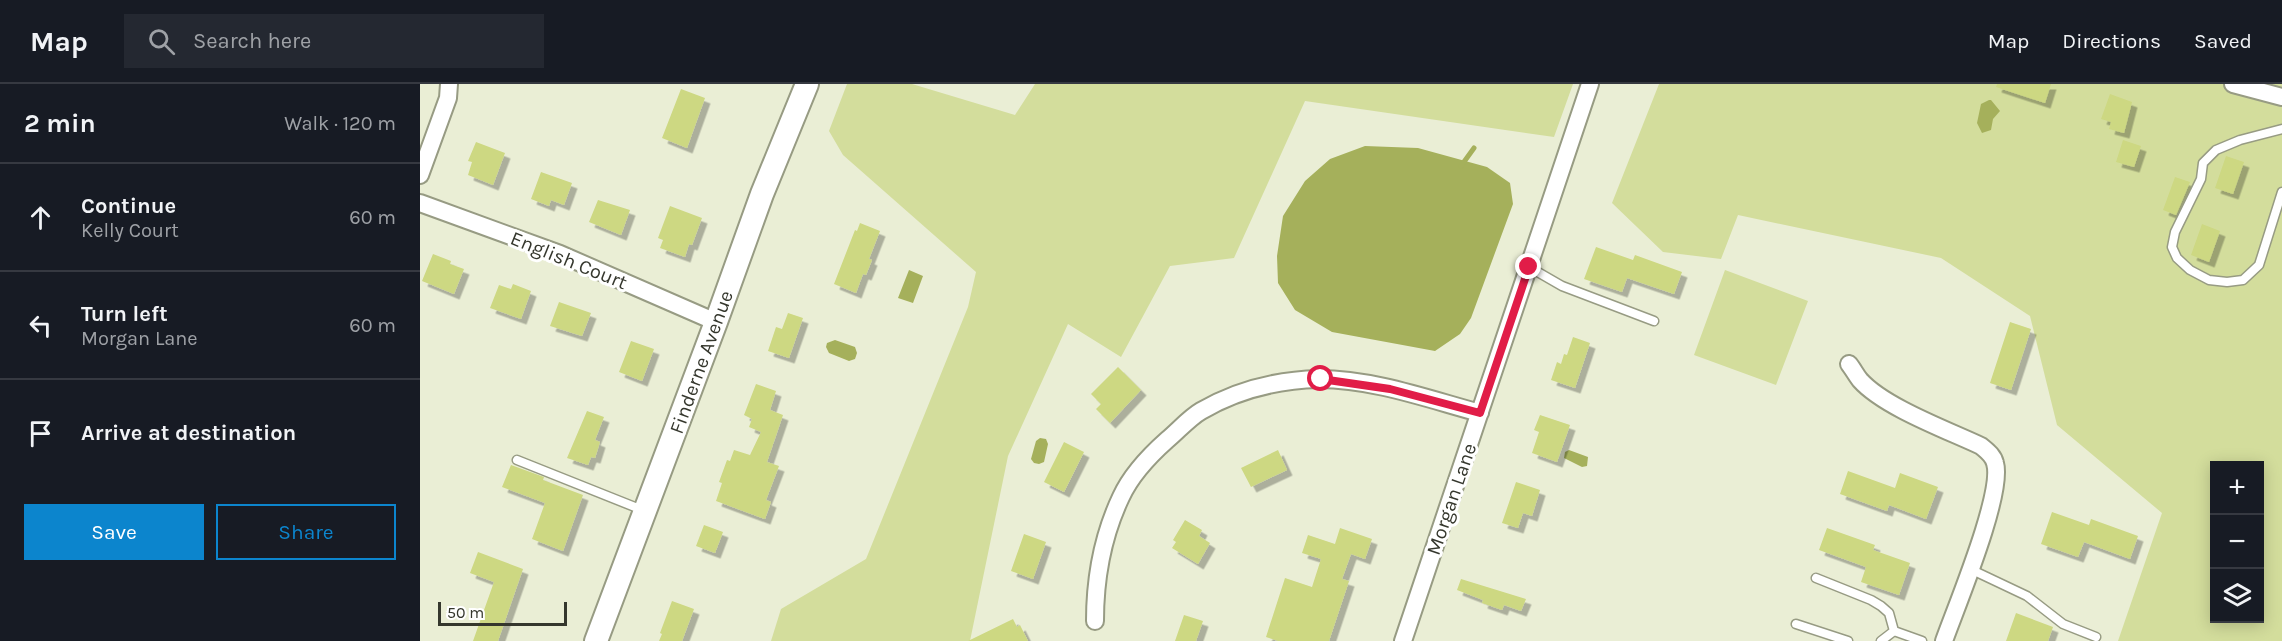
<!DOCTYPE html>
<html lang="en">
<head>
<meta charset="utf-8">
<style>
  :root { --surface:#171b24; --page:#242831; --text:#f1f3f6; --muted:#9ea1a6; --line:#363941; --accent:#0c85cd }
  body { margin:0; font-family:Karla,sans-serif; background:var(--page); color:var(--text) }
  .controls { position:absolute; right:18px; bottom:18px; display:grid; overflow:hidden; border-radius:0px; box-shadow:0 3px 15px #0003 }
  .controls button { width:54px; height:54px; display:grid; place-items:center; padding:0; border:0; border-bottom:2px solid var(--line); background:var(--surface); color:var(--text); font:30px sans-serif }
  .scale { position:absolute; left:18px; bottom:15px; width:129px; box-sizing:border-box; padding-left:6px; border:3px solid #35372d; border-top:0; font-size:16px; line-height:21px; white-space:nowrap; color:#35372d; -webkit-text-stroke:4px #fff; paint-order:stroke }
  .stop { position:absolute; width:18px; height:18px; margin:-14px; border:4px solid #e11d48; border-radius:50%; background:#fff }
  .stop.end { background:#e11d48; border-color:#fff; box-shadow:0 2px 6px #0008 }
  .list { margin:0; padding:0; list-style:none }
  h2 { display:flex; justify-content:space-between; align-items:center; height:78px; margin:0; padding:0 24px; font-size:26px }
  h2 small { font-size:20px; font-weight:400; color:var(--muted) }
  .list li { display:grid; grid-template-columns:39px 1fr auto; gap:18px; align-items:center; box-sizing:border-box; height:108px; padding:0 24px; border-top:2px solid var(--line) }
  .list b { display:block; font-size:22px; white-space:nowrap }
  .list p { margin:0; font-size:20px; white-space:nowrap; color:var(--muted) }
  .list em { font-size:20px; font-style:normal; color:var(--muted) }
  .actions { display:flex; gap:12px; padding:18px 24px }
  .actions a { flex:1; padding:14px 0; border:2px solid var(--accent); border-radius:0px; text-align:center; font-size:21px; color:var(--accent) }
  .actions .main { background:var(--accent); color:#fff }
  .icon { flex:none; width:33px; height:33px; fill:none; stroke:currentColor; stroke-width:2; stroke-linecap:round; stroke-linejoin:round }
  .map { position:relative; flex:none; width:1862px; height:557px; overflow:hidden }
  header { display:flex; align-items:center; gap:36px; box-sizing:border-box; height:84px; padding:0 30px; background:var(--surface); border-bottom:2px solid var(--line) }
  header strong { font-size:28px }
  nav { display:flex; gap:33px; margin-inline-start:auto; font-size:21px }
  .search { width:420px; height:54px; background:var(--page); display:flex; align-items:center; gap:15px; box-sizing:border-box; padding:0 21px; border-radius:0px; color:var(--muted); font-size:22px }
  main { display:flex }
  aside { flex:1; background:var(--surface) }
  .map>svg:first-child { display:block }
  .green { fill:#d3dd9c; fill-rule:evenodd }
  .water { fill:#a5b05b }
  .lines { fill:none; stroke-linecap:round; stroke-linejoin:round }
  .stream { stroke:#a5b05b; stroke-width:5 }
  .building { fill:#cdd882; filter:url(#shadow) }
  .service-casing { stroke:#979b83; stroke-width:11 }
  .minor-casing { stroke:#979b83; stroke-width:20 }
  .secondary-casing { stroke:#979b83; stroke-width:26 }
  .service { stroke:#fff; stroke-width:8 }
  .minor { stroke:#fff; stroke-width:16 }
  .secondary { stroke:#fff; stroke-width:22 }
  .route { stroke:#e11d48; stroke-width:8 }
  .labels { text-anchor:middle; stroke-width:6; stroke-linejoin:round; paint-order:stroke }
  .street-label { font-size:20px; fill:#35372d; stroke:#fff }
</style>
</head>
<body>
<header>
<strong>Map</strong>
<div class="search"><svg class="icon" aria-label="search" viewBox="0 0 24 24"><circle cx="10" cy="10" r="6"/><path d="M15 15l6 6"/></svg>Search here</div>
<nav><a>Map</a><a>Directions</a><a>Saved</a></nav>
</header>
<main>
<aside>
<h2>2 min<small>Walk · 120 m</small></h2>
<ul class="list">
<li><svg class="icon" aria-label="ahead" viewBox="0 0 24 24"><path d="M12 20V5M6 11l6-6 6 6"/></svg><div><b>Continue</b><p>Kelly Court</p></div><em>60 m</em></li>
<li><svg class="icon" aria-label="left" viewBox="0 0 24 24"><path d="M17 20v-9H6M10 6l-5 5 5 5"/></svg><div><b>Turn left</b><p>Morgan Lane</p></div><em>60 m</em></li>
<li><svg class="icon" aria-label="arrive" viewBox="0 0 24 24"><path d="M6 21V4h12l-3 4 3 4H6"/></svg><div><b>Arrive at destination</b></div></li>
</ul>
<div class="actions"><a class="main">Save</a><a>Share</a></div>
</aside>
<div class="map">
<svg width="1862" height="557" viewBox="0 0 1862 557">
  <defs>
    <filter id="shadow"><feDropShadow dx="5.5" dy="5.5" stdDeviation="0" flood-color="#0004"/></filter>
  </defs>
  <rect width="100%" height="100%" fill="#eaeed5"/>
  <!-- green -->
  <path class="green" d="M427,0H492L595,31L615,0H1153L1134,53L885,17L814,174L750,182L701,273L648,240L588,372L550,557H351L361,525L446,475L548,223L556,188L423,71L409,47Z
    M1239,0H1862V557H1698L1742,429L1637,341L1610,232L1521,174L1318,131L1301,175L1243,168L1192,119ZM1794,382H1840V534H1794Z
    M1305,186L1388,217L1356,301L1274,271Z"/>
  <!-- water -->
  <path class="water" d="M1569,16H1571L1580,27L1573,35L1571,46L1562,49L1557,39L1561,20Z
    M945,62L998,64L1067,83L1090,99L1093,120L1051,234L1040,250L1015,267L912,248L875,226L858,199L857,172L863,132L885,97L910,75Z
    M489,186L503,192L493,219L478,214Z
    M415,256L435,263L437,269L435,275L429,277L409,269L406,263L407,259Z
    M620,354L626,355L628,360L624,378L619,380L614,379L611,375L616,357Z
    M1149,366L1168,373L1167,382L1162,383L1144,374L1145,368Z"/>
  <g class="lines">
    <!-- stream -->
    <path class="stream" d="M1041,82L1054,64"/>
  </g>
  <!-- building -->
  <path class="building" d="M1577,0H1631L1625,19L1576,3Z
    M261,5L285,14L267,64L242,54Z
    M1690,10L1712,18L1704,49L1689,45L1691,38L1681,35Z
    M1703,56L1721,62L1714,83L1696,78Z
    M56,58L85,69L73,101L48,91L52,78L48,77Z
    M1806,72L1824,78L1813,110L1795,104Z
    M121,88L152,99L144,121L131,116L129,122L111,115Z
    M1755,93L1770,98L1756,131L1743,126Z
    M178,116L210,126L201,151L169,138Z
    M250,122L282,134L272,161L269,160L265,173L240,164L243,156L238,154Z
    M440,139L460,147L449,175L452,176L446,191L443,190L436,209L414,200L435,146L437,147Z
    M1782,140L1800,147L1789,178L1771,171Z
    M1176,163L1213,176L1215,171L1262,188L1254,210L1207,194L1202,208L1164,195Z
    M13,170L31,177L30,180L44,185L34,210L2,197Z
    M93,200L111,207L101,235L70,224L79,201L91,205Z
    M139,218L171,229L162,252L130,242Z
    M368,229L383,234L369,274L348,267L356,243L362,245Z
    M1590,238L1611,245L1591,306L1570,299Z
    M1153,253L1170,259L1155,304L1131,296L1137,278L1141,280L1144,270L1147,271Z
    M211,257L234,265L222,297L199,288Z
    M698,283L721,306L690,339L676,325L681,320L671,310Z
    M336,300L356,307L350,326L363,331L347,378L359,382L346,416L351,418L345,435L296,417L302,399L299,398L307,376L310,377L314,366L330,371L341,348L329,343L332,335L324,331Z
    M167,327L184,333L175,356L180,358L175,374L171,373L168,381L147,374Z
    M1120,331L1150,341L1137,378L1112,369L1119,348L1114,346Z
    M644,358L664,368L644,408L624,398Z
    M858,366L867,386L831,403L821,384Z
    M91,381L124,393L123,396L163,411L143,467L112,455L125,419L82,403Z
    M1428,387L1475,404L1480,389L1518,403L1506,435L1469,421L1467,427L1420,410Z
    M1096,398L1120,406L1112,432L1103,429L1098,444L1082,439Z
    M1632,428L1669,441L1671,435L1718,452L1710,475L1664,458L1658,473L1621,460Z
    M765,436L782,446L779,452L790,459L778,480L752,464L756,458L753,456Z
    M284,441L303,448L295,469L276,462Z
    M920,444L952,455L945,475L931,470L922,495L929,497L909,557H858L846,553L865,494L892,503L901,475L882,469L888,451L915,460Z
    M1407,444L1455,461L1453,466L1490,479L1479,511L1441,498L1446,483L1399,466Z
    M604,450L626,458L613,495L591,487Z
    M58,468L103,485L78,557H53L74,498L50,489Z
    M1041,495L1106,515L1101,527L1084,521L1082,526L1062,519L1063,516L1037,506Z
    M252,517L274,525L262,557H239L242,550L240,549Z
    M1596,529L1633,543L1628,557H1586Z
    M764,531L783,537L776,557H755Z
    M593,535L597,543L600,541L608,557H548Z"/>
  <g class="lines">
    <defs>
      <path id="service" d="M1862,45L1820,56L1796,66L1783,79L1781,95L1755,148L1752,163L1757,174L1770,186L1789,196L1807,198L1823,196L1839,181L1862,108
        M1109,183L1142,202L1234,237
        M97,376L225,427
        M1550,485L1607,512L1643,540L1676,553
        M1396,494L1451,516L1461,522L1469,529L1474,547L1502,557
        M1376,540L1428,557
        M1461,557L1474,547"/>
      <path id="minor" d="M1813,0L1862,13
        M0,91L28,14L29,0
        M0,119L140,170L296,238
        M1429,280C1433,285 1436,291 1440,296C1464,323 1527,346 1561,362C1567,367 1573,371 1575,379C1584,409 1536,523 1524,557
        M675,537C675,494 683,451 701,413C711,391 729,372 747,356C758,347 769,334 781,327C817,306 859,296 899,295C953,295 1008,315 1060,329
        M983,557L1170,0"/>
      <path id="secondary" d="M176,557L296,238L342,110L387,0"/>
    </defs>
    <!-- service casing -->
    <use href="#service" class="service-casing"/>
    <!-- minor casing -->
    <use href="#minor" class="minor-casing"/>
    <!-- secondary casing -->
    <use href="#secondary" class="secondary-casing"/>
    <!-- service -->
    <use href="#service" class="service"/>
    <!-- minor -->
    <use href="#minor" class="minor"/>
    <!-- secondary -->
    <use href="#secondary" class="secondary"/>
  </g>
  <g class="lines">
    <!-- route -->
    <path class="route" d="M901,295L970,305L1060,329L1109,183"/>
  </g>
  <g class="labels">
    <!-- street labels -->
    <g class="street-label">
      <text transform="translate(149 176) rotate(22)" y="7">English Court</text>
      <text transform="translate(281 278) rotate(-70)" y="7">Finderne Avenue</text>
      <text transform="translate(1031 415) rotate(-71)" y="7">Morgan Lane</text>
    </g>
  </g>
</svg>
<div class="controls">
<button>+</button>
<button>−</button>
<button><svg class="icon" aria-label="layers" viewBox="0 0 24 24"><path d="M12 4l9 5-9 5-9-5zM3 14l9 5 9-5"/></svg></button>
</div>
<div class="scale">50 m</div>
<div class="stop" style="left:901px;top:295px"></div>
<div class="stop end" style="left:1109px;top:183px"></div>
</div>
</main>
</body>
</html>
